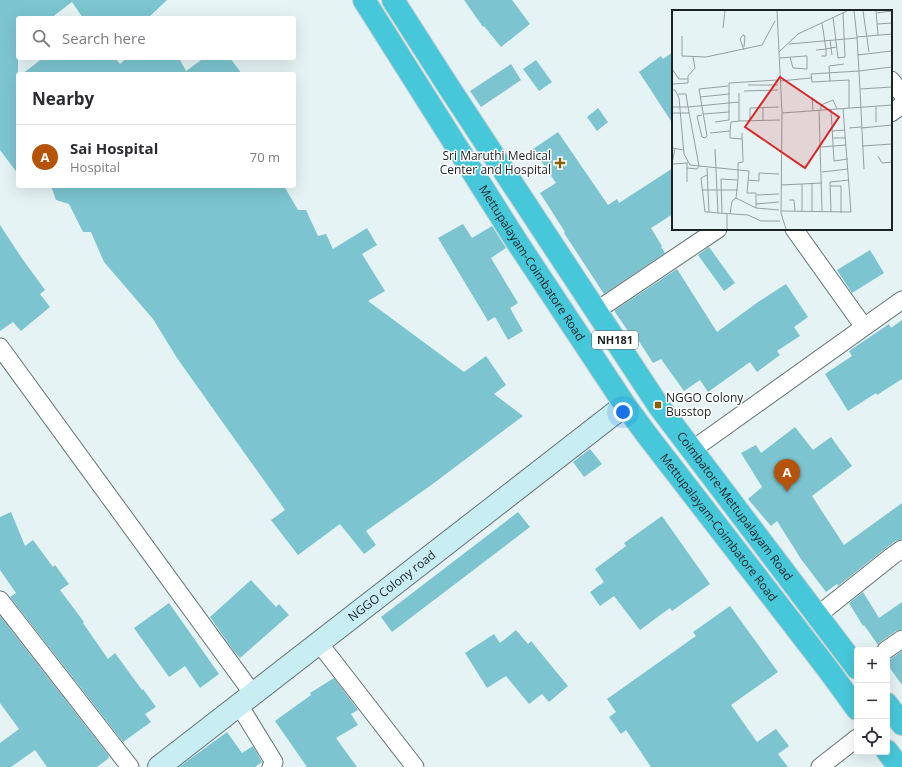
<!DOCTYPE html>
<html lang="en">
<head>
<meta charset="utf-8">
<style>
  :root { --surface:#fff; --page:#f7f7f7; --text:#2b2b33; --muted:#7c7c81; --line:#e1e1e2; --accent:#b45309 }
  body { margin:0; font-family:"Open Sans",sans-serif; background:var(--page); color:var(--text) }
  .controls { position:absolute; right:12px; bottom:12px; display:grid; overflow:hidden; border-radius:4px; box-shadow:0 4px 16px #0002 }
  .controls button { width:36px; height:36px; display:grid; place-items:center; padding:0; border:0; border-bottom:1px solid var(--line); background:var(--surface); color:var(--text); font:20px sans-serif }
  .you { position:absolute; left:623px; top:412px; width:14px; height:14px; margin:-10px; border:3px solid #fff; border-radius:50%; background:#1a73e8; box-shadow:0 0 0 6px #1a73e833 }
  .badge { display:grid; place-items:center; width:26px; height:26px; border-radius:50%; background:var(--accent); color:#fff; font-size:13px; font-weight:700 }
  .pin { position:absolute; translate:-50% -33px; filter:drop-shadow(0 1px 2px #0008) }
  .pin::after { content:''; position:absolute; top:21px; width:14px; height:12px; background:inherit; clip-path:polygon(0 0,100% 0,50% 100%) }
  .list { margin:0; padding:0; list-style:none }
  h2 { display:flex; justify-content:space-between; align-items:center; height:52px; margin:0; padding:0 16px; font-size:17px }
  h2 small { font-size:13px; font-weight:400; color:var(--muted) }
  .list li { display:grid; grid-template-columns:26px 1fr auto; gap:12px; align-items:center; box-sizing:border-box; height:64px; padding:0 16px; border-top:1px solid var(--line) }
  .list b { display:block; font-size:15px; white-space:nowrap }
  .list p { margin:0; font-size:13px; white-space:nowrap; color:var(--muted) }
  .list em { font-size:13px; font-style:normal; color:var(--muted) }
  .icon { flex:none; width:22px; height:22px; fill:none; stroke:currentColor; stroke-width:2; stroke-linecap:round; stroke-linejoin:round }
  .map { position:relative; flex:none; width:902px; height:767px; overflow:hidden }
  .search { position:absolute; background:var(--surface); box-shadow:0 4px 16px #0002; left:16px; top:16px; width:280px; height:44px; display:flex; align-items:center; gap:10px; box-sizing:border-box; padding:0 14px; border-radius:4px; color:var(--muted); font-size:15px }
  .panel { position:absolute; background:var(--surface); box-shadow:0 4px 16px #0002; left:16px; top:72px; width:280px; height:116px; border-radius:4px }
  .map>svg:first-child { display:block }
  .building { fill:#7cc5d0 }
  .lines { fill:none; stroke-linecap:round; stroke-linejoin:round }
  .street-casing { stroke:#667375; stroke-width:19 }
  .secondary-casing { stroke:#667375; stroke-width:24 }
  .highway-casing { stroke:#cdcece; stroke-width:24 }
  .street { stroke:#fff; stroke-width:17 }
  .secondary { stroke:#c8eef4; stroke-width:22 }
  .highway { stroke:#47c8da; stroke-width:22 }
  .poi-dot { fill:#895f00; stroke:#fff; stroke-width:1.5 }
  .labels { text-anchor:middle; stroke-width:3; stroke-linejoin:round; paint-order:stroke }
  .shield { fill:#fff; stroke:#606464; stroke-width:1 }
  .shield-label { font-size:11px; font-weight:bold; fill:#1c2122 }
  .poi-label { font-size:12px; fill:#1c2122; stroke:#fff; text-anchor:end }
  .street-label { font-size:12px; fill:#1c2122; stroke:#fff }
  .inset-road { fill:none; stroke:#959fa1; stroke-width:1 }
  .view { fill:#d62828; fill-opacity:0.15; stroke:#d62828; stroke-width:2 }
  .inset-edge { fill:none; stroke:#1c2122; stroke-width:2 }
</style>
</head>
<body>
<div class="map">
<svg width="902" height="767" viewBox="0 0 902 767">
  <rect width="100%" height="100%" fill="#e5f3f5"/>
  <!-- building -->
  <path class="building" d="M0,0H167L148,18H83L72,2L51,18H18V174L0,150Z
    M464,0H512L530,24L501,47L484,26L483,27Z
    M673,52V124L639,72L661,56L663,59Z
    M43,58H115L120,64L127,58H179L186,71L204,58H230L242,74H22Z
    M536,60L552,82L539,91L523,69Z
    M511,64L521,80L481,107L470,91Z
    M598,108L608,122L597,131L587,117Z
    M558,132L608,205L617,199L619,203L673,168V214L651,228L662,246L661,247L665,253L604,294L564,233L565,232L540,193L556,183L533,149Z
    M51,186H284L298,210H306L318,236L326,234L333,249L367,228L377,245L362,254L385,291L368,301L464,372L486,356L506,385L494,394L523,416L430,486L366,531L376,545L364,554L340,524L298,555L271,520L285,510L177,358L153,319L104,262L91,232H83L69,204L56,200Z
    M463,224L472,238L492,226L506,248L491,258L518,303L510,308L523,331L508,340L495,317L488,321L438,238Z
    M0,225L21,257L45,290L40,294L50,307L21,331L13,322L0,331Z
    M709,247L735,283L724,291L698,255Z
    M870,250L884,273L852,293L837,270Z
    M677,269L717,332L758,302L786,284L808,317L794,327L800,336L777,351L780,355L757,372L750,362L708,392L700,380L684,391L661,359L653,363L633,332L630,334L615,312V310Z
    M902,320V379L877,395L876,393L848,411L825,374L852,356L849,351L889,324L891,328Z
    M795,427L813,450L831,437L852,466L812,496L844,545L902,503V539L896,541L886,548L838,586L837,584L826,592L801,559L777,521L771,526L748,499L762,487L741,453L756,445L761,453Z
    M590,449L602,464L584,477L573,462Z
    M11,512L25,546L33,540L53,567L55,565L69,584L60,590L84,622L83,623L108,659L115,653L142,690L143,689L156,707L145,714L151,722L123,742L10,597L16,593L0,570V517Z
    M518,512L530,527L392,632L381,617Z
    M662,516L710,584L672,611L670,608L640,630L614,596L600,606L590,592L604,582L595,569L626,546L624,543Z
    M251,580L276,607L279,604L289,615L240,658L233,650L210,617Z
    M863,592L879,618L902,602V629L896,631L880,642L878,645L864,625L863,626L849,603Z
    M169,603L219,674L200,688L185,666L169,677L134,628Z
    M730,606L778,672L731,705L757,742L776,729L789,746L778,754L788,767H651L626,730L621,734L609,717L616,712L607,699L696,636L693,632Z
    M0,616L109,756L108,757L109,758L97,767H47L35,750L11,767H0V743L19,729L0,703Z
    M516,630L528,644L531,641L568,686L549,702L542,694L529,704L506,676L487,688L465,653L494,634L500,643Z
    M902,651V685L887,664V660L892,658Z
    M334,678L358,710L351,714L358,725L336,738L357,767H307L275,721L311,695L310,693Z
    M227,732L242,753L253,746L262,762L255,767H179Z"/>
  <g class="lines">
    <defs>
      <path id="street" d="M891,80L902,94
        M891,113L902,105
        M794,229L864,327
        M596,311L718,229
        M0,347L253,694
        M692,450L902,300
        M0,600L130,767
        M818,615L892,556L902,549
        M319,643L415,767
        M886,650L902,639
        M239,705L274,762L271,767
        M820,767L857,738"/>
      <g id="secondary">
        <path id="s1" d="M159,767L625,405"/>
      </g>
      <g id="highway">
        <path id="s2" d="M364,0L517,242L625,405L647,435L827,668L857,709"/>
        <path id="s3" d="M393,0L450,89L658,405L857,668"/>
        <path d="M887,704L902,724"/>
        <path d="M887,751L899,767"/>
      </g>
    </defs>
    <!-- street casing -->
    <use href="#street" class="street-casing"/>
    <!-- secondary casing -->
    <use href="#secondary" class="secondary-casing"/>
    <!-- highway casing -->
    <use href="#highway" class="highway-casing"/>
    <!-- street -->
    <use href="#street" class="street"/>
    <!-- secondary -->
    <use href="#secondary" class="secondary"/>
    <!-- highway -->
    <use href="#highway" class="highway"/>
  </g>
  <!-- markers -->
  <g class="poi-dot">
    <path d="M558 157h4v4h4v4h-4v4h-4v-4h-4v-4h4z"/>
    <rect x="654" y="401" width="8" height="8" rx="2"/>
  </g>
  <g class="labels">
    <!-- shield labels -->
    <rect class="shield" x="592" y="331" width="46" height="18" rx="3"/>
    <g class="shield-label">
      <text x="615" y="344">NH181</text>
    </g>
    <!-- poi labels -->
    <g class="poi-label">
      <text x="551" y="160">Sri Maruthi Medical<tspan x="551" dy="14">Center and Hospital</tspan></text>
      <text x="666" y="402" text-anchor="start">NGGO Colony<tspan x="666" dy="14">Busstop</tspan></text>
    </g>
    <!-- street labels -->
    <g class="street-label">
      <text dy="4" stroke="none"><textPath href="#s2" startOffset="312">Mettupalayam-Coimbatore Road</textPath></text>
      <text dy="4" stroke="none"><textPath href="#s3" startOffset="611">Coimbatore-Mettupalayam Road</textPath></text>
      <text dy="4" stroke="none"><textPath href="#s2" startOffset="636">Mettupalayam-Coimbatore Road</textPath></text>
      <text dy="4" stroke="none"><textPath href="#s1" startOffset="295">NGGO Colony road</textPath></text>
    </g>
  </g>
  <!-- overview -->
  <g transform="translate(672 10)">
    <rect width="220" height="220" fill="#e5f3f5"/>
    <path class="inset-road" d="M105,1L110,103L109,203L114,219M182,1L185,27M191,1L197,42M204,1L206,25M205,3L220,1M161,7L166,48L173,47L171,3M150,13L154,39L164,37M205,14L220,13M51,18L53,1M10,26V46L34,47L90,35L103,11M158,30L160,45M117,34L185,28M72,37L73,26L71,25L68,29L72,40M144,40L154,39V46H149M107,42L126,24L175,1M185,45L220,41M108,48L133,46H135V59L121,58L118,47M0,59L7,69H16M108,71L139,68M158,71L157,56L172,54M0,74L16,73V66L23,58L21,47M76,75H106M188,79L220,77M0,80H3L7,88L12,144L18,155L27,156M72,81L106,80M28,87L57,84M140,87L141,101M67,92L16,97L27,156L77,161L75,183H84V198L107,200M0,97H16L14,84H6M91,97V110M204,97V112M177,98V70L140,72L139,64L187,61L185,27L220,24M147,100L150,202M149,100V95L161,90L165,99M159,100L162,151L176,149M0,103H17M110,103L220,95M31,104L57,102M30,105L25,106L30,127L33,128L35,126L27,79L56,76M78,110V98L107,97M67,111V83M43,112L57,110V73L106,70M177,118L189,117M189,118L220,115M58,121V128L70,129M160,121L173,120M38,123L58,121L59,112L67,111L108,110M161,128H174M190,136L220,134M149,137L174,135M0,138L12,140M43,139L46,203L76,205L89,211H108M206,146L210,153L220,152M0,154L16,153M0,154L3,138M15,158L25,159L27,156M35,158L37,202L46,203M192,159L187,61L220,57M150,162L176,159M35,165L29,168L33,202H37M66,170L64,188L84,198M76,170L87,171V163L107,164M15,172V153M130,174V202M140,174V202M109,175L150,173M158,176H169V203M30,180H66M85,185L107,184M117,190H122L123,201M84,194L107,192M109,201L179,202L171,99M159,202L158,172L177,170M50,203L49,169L66,170V153L71,152L70,123M58,204L60,191L64,188M55,219V204"/>
    <path class="view" d="M108,67L167,107L133,158L73,117Z"/>
    <rect width="220" height="220" class="inset-edge"/>
  </g>
</svg>
<div class="controls">
<button>+</button>
<button>−</button>
<button><svg class="icon" aria-label="locate" viewBox="0 0 24 24"><circle cx="12" cy="12" r="6"/><path d="M12 2v4M12 18v4M2 12h4M18 12h4"/></svg></button>
</div>
<div class="you"></div>
<div class="pin badge" style="left:787px;top:492px">A</div>
<div class="search"><svg class="icon" aria-label="search" viewBox="0 0 24 24"><circle cx="10" cy="10" r="6"/><path d="M15 15l6 6"/></svg>Search here</div>
<section class="panel">
<h2>Nearby<small></small></h2>
<ul class="list">
<li><span class="badge">A</span><div><b>Sai Hospital</b><p>Hospital</p></div><em>70 m</em></li>
</ul>
</section>
</div>
</body>
</html>
